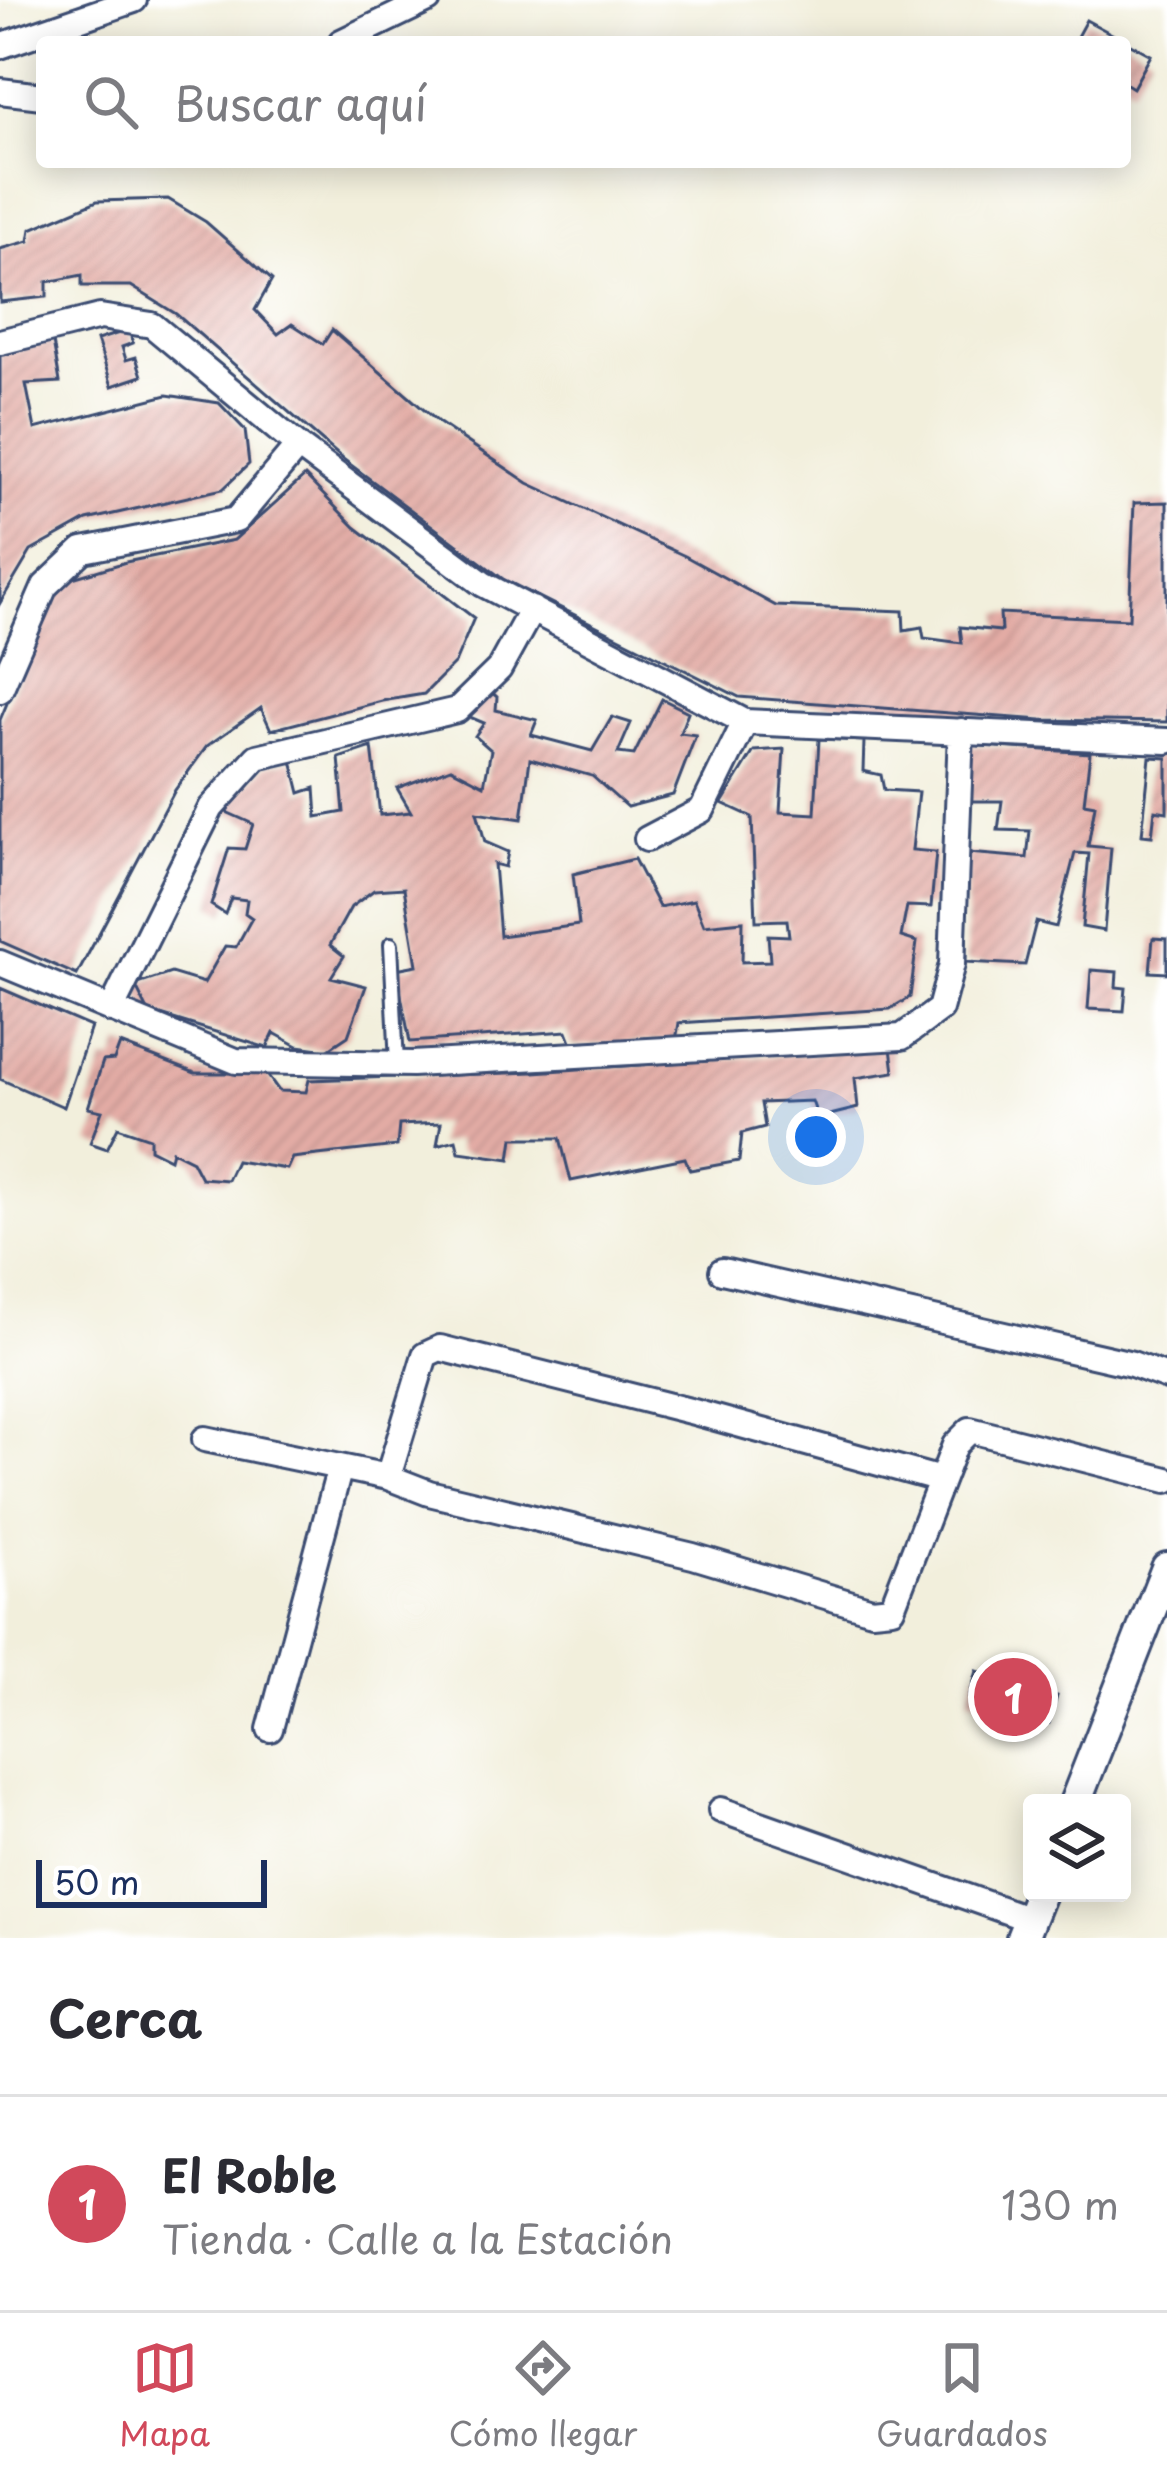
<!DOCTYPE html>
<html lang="es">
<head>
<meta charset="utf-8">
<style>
  :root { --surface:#fff; --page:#f2f2f3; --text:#2b2b33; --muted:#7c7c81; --line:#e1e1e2; --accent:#d1495b }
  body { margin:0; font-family:"Playpen Sans",sans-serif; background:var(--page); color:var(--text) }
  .controls { position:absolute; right:36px; bottom:36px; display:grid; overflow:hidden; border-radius:12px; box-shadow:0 6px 30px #0003 }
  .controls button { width:108px; height:108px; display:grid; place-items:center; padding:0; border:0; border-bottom:3px solid var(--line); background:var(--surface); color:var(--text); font:60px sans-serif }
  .scale { position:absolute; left:36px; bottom:30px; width:231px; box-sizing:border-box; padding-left:12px; border:6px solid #1b2f5e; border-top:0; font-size:33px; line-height:42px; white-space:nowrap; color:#1b2f5e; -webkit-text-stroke:9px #fff; paint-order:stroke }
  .you { position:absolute; left:816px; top:1137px; width:42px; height:42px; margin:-30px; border:9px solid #fff; border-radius:50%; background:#1a73e8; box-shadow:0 0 0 18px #1a73e833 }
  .badge { display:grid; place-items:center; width:78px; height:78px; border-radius:50%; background:var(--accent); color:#fff; font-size:39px; font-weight:700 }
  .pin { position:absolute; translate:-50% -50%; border:6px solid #fff; box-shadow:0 3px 12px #0006 }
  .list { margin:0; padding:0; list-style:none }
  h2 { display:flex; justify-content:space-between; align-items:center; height:156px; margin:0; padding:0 48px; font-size:51px }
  h2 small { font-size:39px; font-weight:400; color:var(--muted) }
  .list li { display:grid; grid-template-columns:78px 1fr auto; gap:36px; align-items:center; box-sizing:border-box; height:216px; padding:0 48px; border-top:3px solid var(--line) }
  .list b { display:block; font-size:45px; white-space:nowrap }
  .list p { margin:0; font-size:39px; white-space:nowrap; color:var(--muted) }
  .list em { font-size:39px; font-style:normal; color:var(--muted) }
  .icon { flex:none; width:66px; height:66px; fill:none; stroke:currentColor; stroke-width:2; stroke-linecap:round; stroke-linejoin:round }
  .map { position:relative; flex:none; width:1167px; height:1938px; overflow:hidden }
  .search { position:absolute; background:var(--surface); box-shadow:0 6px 30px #0003; left:36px; right:36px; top:36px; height:132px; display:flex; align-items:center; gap:30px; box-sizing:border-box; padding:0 42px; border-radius:12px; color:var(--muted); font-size:45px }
  .sheet { height:372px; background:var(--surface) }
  nav { display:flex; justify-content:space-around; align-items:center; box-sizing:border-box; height:168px; border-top:3px solid var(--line); background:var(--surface); font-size:33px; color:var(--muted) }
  nav a { display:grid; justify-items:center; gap:6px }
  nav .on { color:var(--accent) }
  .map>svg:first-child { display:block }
  .building { fill:url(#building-hatch) }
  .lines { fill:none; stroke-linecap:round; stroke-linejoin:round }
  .service-casing { stroke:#3b4c71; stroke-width:18 }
  .minor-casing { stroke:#3b4c71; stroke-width:30 }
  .tertiary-casing { stroke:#3b4c71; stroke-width:36 }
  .service { stroke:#fff; stroke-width:12 }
  .minor { stroke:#fff; stroke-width:24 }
  .tertiary { stroke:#fff; stroke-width:30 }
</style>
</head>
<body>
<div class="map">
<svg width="1167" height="1938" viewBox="0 0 1167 1938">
  <defs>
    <pattern id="building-hatch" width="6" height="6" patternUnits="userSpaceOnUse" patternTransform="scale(3)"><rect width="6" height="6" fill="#e3aca5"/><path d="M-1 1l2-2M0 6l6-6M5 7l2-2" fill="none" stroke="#c29490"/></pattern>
  </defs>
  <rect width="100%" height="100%" fill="#fff"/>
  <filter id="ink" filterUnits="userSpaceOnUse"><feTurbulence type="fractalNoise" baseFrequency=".00833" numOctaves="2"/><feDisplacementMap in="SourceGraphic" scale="24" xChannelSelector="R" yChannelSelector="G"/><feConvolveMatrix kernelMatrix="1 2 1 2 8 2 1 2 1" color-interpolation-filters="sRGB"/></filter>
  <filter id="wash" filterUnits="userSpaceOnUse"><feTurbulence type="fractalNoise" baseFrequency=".004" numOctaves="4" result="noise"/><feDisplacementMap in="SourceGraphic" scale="48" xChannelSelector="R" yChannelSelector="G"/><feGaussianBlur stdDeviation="2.7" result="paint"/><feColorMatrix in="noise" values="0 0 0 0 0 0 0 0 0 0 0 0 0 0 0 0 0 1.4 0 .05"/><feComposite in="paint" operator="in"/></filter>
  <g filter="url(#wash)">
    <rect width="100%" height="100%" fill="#f2efdc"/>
    <g id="blocks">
      <!-- building -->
      <path class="building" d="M1086,20L1151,55L1133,88L1125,83V42H1074Z
        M168,199L206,222L272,280L255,310L278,334L292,324L323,344L332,330L438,422L528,483L685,556L776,606L903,611L904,630L922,627L924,638L962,643L960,627L1001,631L1000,613L1129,619L1134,503L1167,502V722L1042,720L739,697L503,579L343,459L176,314L131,286H82V275L47,282V297L0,302V249L29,241L31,229L97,201Z
        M129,330L133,343L122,347L126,360L136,357L142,376L112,386L97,340Z
        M53,342L60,382L26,384L35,429L167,395L219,403L245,430L249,464L223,489L87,520L31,551L0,603V354Z
        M305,476L355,527L474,618L455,663L424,694L382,701L271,730L261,708L207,746L175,790L77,975L0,941V720L53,594L69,579L126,562L234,540Z
        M489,690L497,697L496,710L537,720L531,735L592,751L612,717L631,723L618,753L634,755L662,699L688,712L680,733L696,735L673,795L627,807L592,776L530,759L522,819L477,812L485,842L508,852L505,867L494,864L500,936L579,925L573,874L634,859L659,907L694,900L704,925L743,921L742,962L770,961L768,935L789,936L787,920L756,921L752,817L722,803L754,751L784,749L780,812L815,814L819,739L864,741L863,771L881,775L884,790L918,792L912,850L936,852L931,907L907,906L901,937L917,942L910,997L890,1009L679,1023L676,1040L573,1046L567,1031L410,1042L396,969L417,965L404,888L374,890L351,907L330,945L344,956L331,977L366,986L348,1036L327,1050L298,1046L274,1033L267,1048L148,1011L135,985L171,973L204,983L225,946L236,947L252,918L245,913L247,900L231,898L225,914L211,905L229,848L245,849L253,824L222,810L266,765L292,761L300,793L315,788L317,817L344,812L339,758L372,747L380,815L411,812L397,788L451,768L484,785L491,750L475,736L484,723L465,715Z
        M968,745L1090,753L1084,803L1095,805L1088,846L1111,848L1104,931L1082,927L1089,854L1075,853L1056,927L1036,922L1025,965L966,962L967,853L1027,858L1030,831L998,830L1002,801H968Z
        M1150,757L1167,758V812L1155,810L1152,836L1142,835Z
        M1153,938L1167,939V973L1150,972Z
        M1091,970L1117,972L1116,987L1126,988L1124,1011L1088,1009Z
        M0,988L91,1027L64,1107L0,1079Z
        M120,1044L195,1073H266L279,1091L306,1092L309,1080L534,1072L891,1048L894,1072L855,1078L858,1108L818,1118L812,1101L761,1103L765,1127L742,1133L739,1161L690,1170L685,1158L571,1181L560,1138H513L510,1159L459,1152L456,1140L437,1145L441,1123L399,1125L397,1146L292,1158L287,1169L236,1161L227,1180L201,1178L192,1161L172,1151L170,1159L150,1149V1138L118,1127L107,1149L90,1143L102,1111L88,1108L103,1061L114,1060Z
        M977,1671L1057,1696L1049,1723L969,1698Z"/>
    </g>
  </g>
  <g filter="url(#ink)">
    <use href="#blocks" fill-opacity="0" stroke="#3b4c71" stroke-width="3"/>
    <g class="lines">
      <defs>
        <path id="service" d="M391,944L397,1064"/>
        <path id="minor" d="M341,42L428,0
          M0,46L134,0
          M0,91L42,96
          M0,342L100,317L152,325L298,446L483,584L745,722L1167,741
          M0,690L45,586L83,550L236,520L298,446
          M647,839L702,810L745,722
          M0,963L236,1061L412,1064L902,1037L940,1009L952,964L961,731
          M111,1010L211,808L257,757L457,710L499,669L532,609
          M722,1271L1132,1364L1167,1377
          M205,1439L388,1477
          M941,1480L694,1412L440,1348L425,1355L388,1477L429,1493L693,1556L872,1610L892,1608L955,1445L970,1430L1167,1480
          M270,1729L340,1467
          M721,1810L1029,1919"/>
        <path id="tertiary" d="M1075,1803L1167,1568
          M1022,1938L1040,1893"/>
      </defs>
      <!-- service casing -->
      <use href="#service" class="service-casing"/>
      <!-- minor casing -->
      <use href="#minor" class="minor-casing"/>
      <!-- tertiary casing -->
      <use href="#tertiary" class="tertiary-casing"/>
      <!-- service -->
      <use href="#service" class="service"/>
      <!-- minor -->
      <use href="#minor" class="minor"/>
      <!-- tertiary -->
      <use href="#tertiary" class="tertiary"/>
    </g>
  </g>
</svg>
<div class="controls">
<button><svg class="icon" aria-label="layers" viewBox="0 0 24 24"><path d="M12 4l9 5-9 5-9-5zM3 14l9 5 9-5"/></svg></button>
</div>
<div class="scale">50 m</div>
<div class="you"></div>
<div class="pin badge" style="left:1013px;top:1697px">1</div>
<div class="search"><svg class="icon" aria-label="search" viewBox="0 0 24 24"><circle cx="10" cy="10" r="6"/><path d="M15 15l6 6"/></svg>Buscar aquí</div>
</div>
<section class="sheet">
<h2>Cerca<small></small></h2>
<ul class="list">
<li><span class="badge">1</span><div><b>El Roble</b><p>Tienda · Calle a la Estación</p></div><em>130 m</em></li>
</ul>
</section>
<nav>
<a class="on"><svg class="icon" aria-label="map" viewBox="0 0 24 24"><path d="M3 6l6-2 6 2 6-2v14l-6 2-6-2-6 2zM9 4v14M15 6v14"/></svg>Mapa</a>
<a><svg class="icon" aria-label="directions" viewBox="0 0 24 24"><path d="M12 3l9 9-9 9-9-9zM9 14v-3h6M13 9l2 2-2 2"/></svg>Cómo llegar</a>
<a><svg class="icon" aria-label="saved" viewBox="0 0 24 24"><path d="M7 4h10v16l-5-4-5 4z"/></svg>Guardados</a>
</nav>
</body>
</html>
